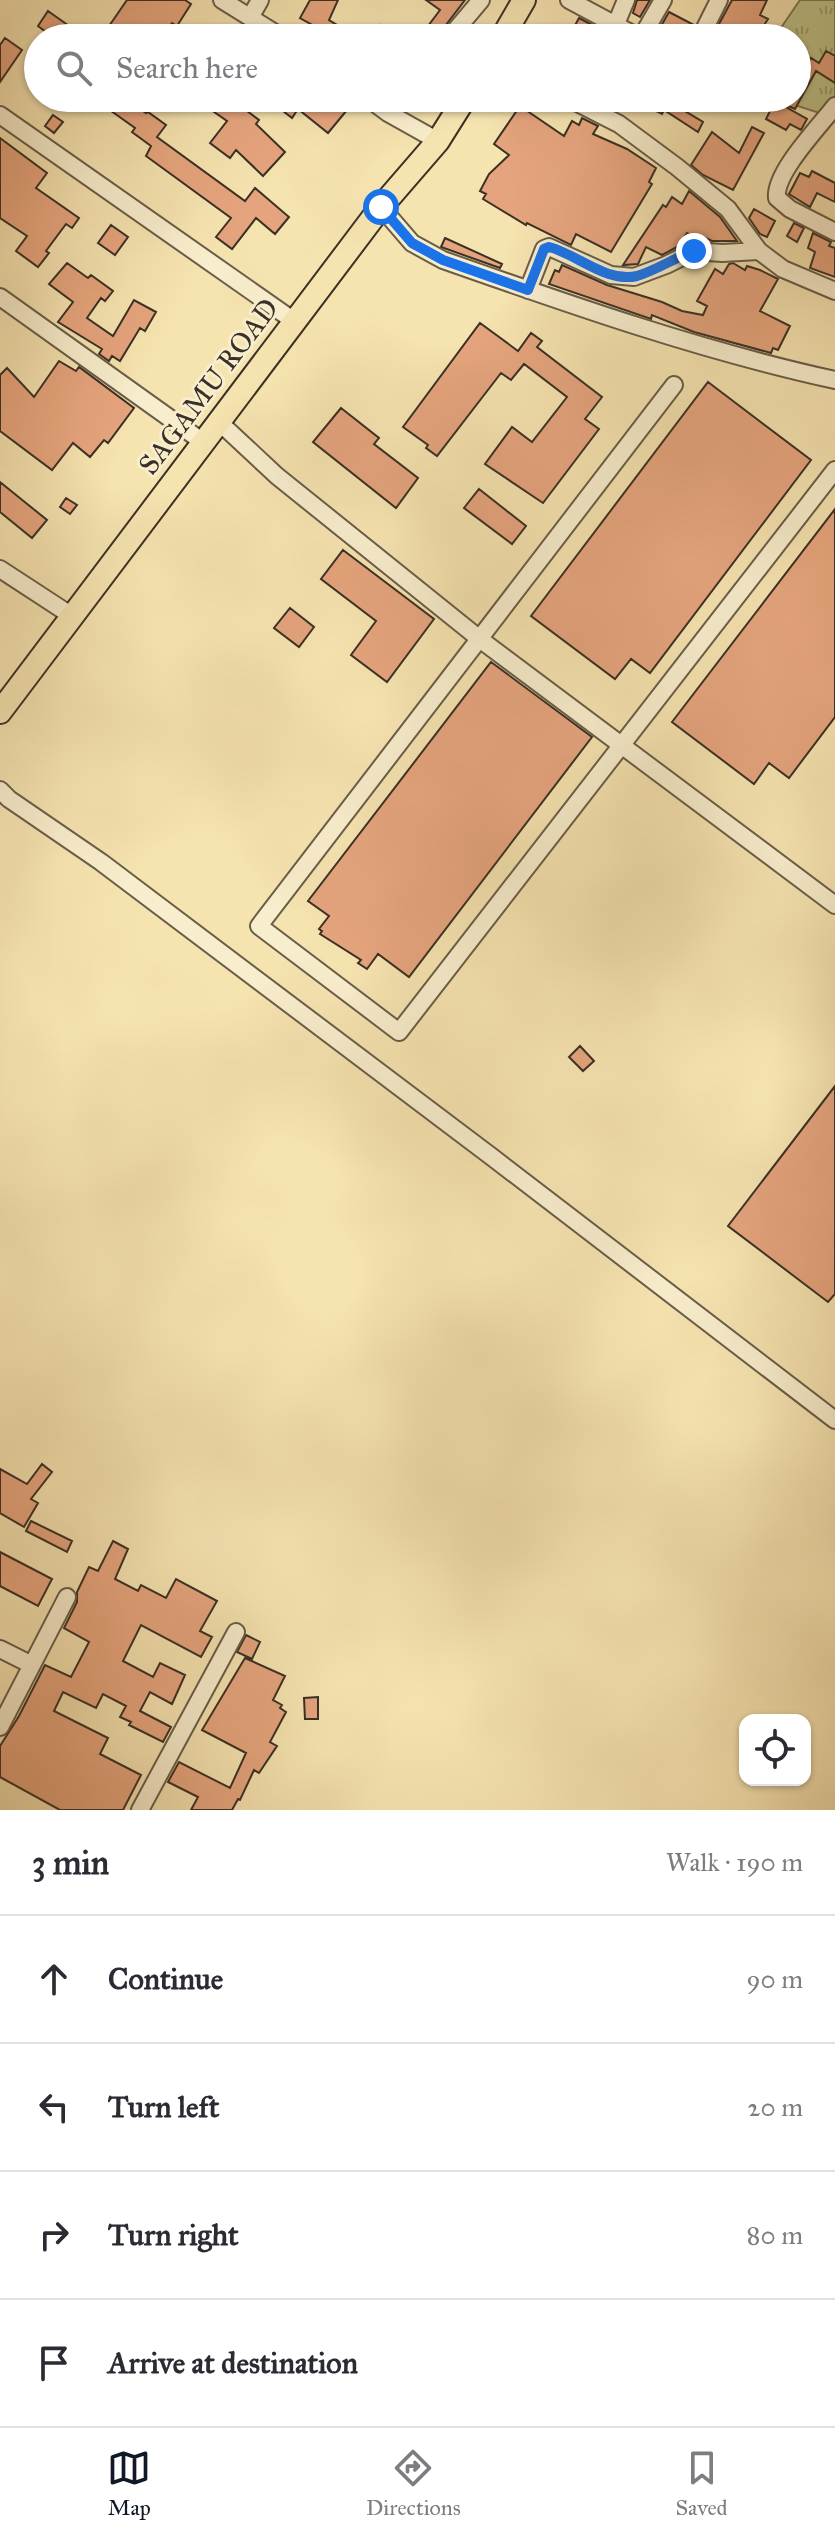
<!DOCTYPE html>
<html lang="en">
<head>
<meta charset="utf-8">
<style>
  :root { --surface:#fff; --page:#f2f2f3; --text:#2b2b33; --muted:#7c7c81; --line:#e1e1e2; --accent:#111827 }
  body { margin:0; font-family:"IM FELL Great Primer",serif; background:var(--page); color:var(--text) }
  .controls { position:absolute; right:24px; bottom:24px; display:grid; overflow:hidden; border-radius:16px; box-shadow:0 2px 6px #0004 }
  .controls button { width:72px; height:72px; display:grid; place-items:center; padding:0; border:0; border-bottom:2px solid var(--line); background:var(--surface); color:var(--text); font:40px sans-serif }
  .stop { position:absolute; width:24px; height:24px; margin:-18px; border:6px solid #1a73e8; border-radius:50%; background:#fff }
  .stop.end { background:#1a73e8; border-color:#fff; box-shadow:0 2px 8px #0008 }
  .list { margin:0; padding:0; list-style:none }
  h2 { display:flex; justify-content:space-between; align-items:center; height:104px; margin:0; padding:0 32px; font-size:34px }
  h2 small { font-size:26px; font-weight:400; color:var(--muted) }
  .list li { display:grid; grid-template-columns:52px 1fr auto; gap:24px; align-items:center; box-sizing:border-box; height:128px; padding:0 32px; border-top:2px solid var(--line) }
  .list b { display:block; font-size:30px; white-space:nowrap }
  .list em { font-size:26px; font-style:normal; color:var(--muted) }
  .icon { flex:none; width:44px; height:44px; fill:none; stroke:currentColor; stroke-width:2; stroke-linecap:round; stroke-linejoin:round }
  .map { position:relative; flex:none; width:835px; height:1810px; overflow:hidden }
  .search { position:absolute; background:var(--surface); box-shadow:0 2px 6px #0004; left:24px; right:24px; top:24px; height:88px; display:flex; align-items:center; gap:20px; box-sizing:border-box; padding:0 28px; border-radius:44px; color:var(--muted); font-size:30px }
  .sheet { height:616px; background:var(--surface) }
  nav { display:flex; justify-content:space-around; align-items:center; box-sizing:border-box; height:112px; border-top:2px solid var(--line); background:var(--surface); font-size:22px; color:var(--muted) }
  nav a { display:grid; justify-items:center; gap:4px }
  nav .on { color:var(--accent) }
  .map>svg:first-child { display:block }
  .grass { fill:url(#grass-tufts); stroke:#7c7a57; stroke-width:2 }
  .building { fill:#e5a47d; stroke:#3a3025; stroke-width:2 }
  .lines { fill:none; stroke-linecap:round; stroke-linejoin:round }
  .minor-casing { stroke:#695d48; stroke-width:20 }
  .highway-casing { stroke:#3a3025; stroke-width:26 }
  .minor { stroke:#f8edcc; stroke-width:16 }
  .highway { stroke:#f5e3b0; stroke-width:22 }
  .route { stroke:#1a73e8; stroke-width:10 }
  .labels { text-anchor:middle; stroke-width:6; stroke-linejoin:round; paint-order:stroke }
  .street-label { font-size:28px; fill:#3a3025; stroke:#f8edcc }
</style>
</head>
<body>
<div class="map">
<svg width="835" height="1810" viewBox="0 0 835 1810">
  <defs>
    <pattern id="grass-tufts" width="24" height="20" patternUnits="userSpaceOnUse" patternTransform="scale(2)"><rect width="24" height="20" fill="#bfc389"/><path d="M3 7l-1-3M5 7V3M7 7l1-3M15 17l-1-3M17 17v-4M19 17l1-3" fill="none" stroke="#9c9f70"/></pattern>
  </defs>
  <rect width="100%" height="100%" fill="#f5e3b0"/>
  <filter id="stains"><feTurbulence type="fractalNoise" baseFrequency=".0025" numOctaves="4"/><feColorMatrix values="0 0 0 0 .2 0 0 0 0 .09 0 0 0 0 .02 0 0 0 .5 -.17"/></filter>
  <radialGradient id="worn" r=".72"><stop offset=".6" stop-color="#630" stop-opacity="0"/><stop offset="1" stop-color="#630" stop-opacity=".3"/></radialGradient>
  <!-- grass -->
  <path class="grass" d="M800,0H835V118L773,98H797V38H774Z"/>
  <!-- building -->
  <path class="building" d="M127,0H185L191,4L177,26L172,23L162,38H119L107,29Z
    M310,0H338L329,20L359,38H324L327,33L300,18Z
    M426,0H465L436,38H419L440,10Z
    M637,0H650L640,17L633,13Z
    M732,0H767L760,15L768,19L756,38H738L719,24Z
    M48,11L86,38H54L38,26Z
    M669,12L694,25L689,38H666L657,33Z
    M579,18L617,38H568Z
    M380,25L395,38H369Z
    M5,38L22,50L0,82V45Z
    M826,51L835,56V83L816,71L795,109L788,106L791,98H797V84L811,58L819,63Z
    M93,98H125L146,113L148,112L166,125L157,137L245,201L255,188L289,217L275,234L256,218L232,249L216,237L231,218L146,156L151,146L132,132L135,128Z
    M194,98H230L259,120L256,124L285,152L263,176L236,150L230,158L210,143L227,121Z
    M284,98H357L328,133L298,109L292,118L278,107Z
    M651,98H663L703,122L698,132L664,110L662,114L646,106Z
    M775,101L807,119L801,130L790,124L786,130L766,119Z
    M520,106L564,136L572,121L579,125L582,118L598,126L593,134L627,149L656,168L649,182L652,184L611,252L576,234L571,245L527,223L526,225L483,199L486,194L480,191L489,174L509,155L494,144Z
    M53,115L63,122L54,133L45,126Z
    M752,127L764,133L733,190L703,175L691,165L712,132L739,153Z
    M0,138L47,173L36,188L79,218L72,228L66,224L46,251L49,253L38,267L16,251L27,236L0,218Z
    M812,171L835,183V202L817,193L810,207L789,194L800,173L809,177Z
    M689,191L720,217L737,241H712L703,237L699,240L687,233L677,247L662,255L646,247L638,264L623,265L663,205L666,207L672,197L682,204Z
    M754,209L775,221L767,237L760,234L749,218Z
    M794,223L804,228L797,242L787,236Z
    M111,225L128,237L115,255L98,243Z
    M813,233L831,242L829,246L835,248V277L810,268L815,252L808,248Z
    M445,238L502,264L500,268L441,247Z
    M67,263L88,278L91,275L113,291L105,301L101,298L87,318L113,336L134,300L156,312L145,331L140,328L120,361L112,356L109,361L99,354L102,349L58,322L73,302L49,284Z
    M733,263L745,270L747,266L760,270L778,279L760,311L790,326L778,350L773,348L771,353L694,332L652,315L651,319L549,284L555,270L559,272L562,265L607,285L662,302L682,311L703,315L707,306L697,301L715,269L723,274L729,264Z
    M480,323L518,351L531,333L542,341L537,347L602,397L585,419L599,429L543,503L485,464L512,427L532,442L567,397L524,364L511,380L501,373L437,456L426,448L428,445L403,427Z
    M59,361L76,371L79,367L134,408L108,443L104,440L90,457L73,443L52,470L0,431V375L7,368L34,397Z
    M708,382L811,460L650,673L631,659L615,679L531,616Z
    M341,408L379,438L374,444L418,478L396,508L313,442Z
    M0,482L47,520L32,538L0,512Z
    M479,489L526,526L512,544L464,508Z
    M66,498L77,505L70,514L60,507Z
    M835,509V717L789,778L769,763L754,784L672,722Z
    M343,550L434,619L387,682L351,655L376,621L321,579Z
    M290,608L314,627L299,647L274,628Z
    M491,662L592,737L409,977L378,954L367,969L358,963L361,960L320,934L322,931L319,929L329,916L308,901Z
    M580,1046L594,1061L583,1071L569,1057Z
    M835,1086V1294L828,1302L728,1226Z
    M42,1464L52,1472L31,1499L38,1503L24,1527L0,1513V1469L27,1484Z
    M31,1521L72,1541L67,1552L26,1531Z
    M113,1541L128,1549L115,1579L138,1591L141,1585L166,1598L176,1579L217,1601L200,1631L212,1637L201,1657L141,1625L123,1661L153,1677L160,1663L185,1675L172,1704L150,1692L140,1711L171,1727L163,1742L129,1725L131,1722L120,1717L126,1706L103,1694L96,1708L63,1692L54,1711L108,1738L100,1754L141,1775L123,1810H60L0,1777V1746L19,1716L45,1665L71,1677L89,1642L64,1628L77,1602V1592L89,1567L98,1571Z
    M0,1552L52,1579L38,1606L0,1586Z
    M246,1635L260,1642L252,1659L237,1652Z
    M245,1658L285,1676L273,1700L282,1705L280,1708L286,1712L270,1742L277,1746L259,1773L254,1770L240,1800L238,1799L232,1810H191L198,1797L168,1782L179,1762L230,1788L246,1753L202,1730Z
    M318,1697V1719H305L304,1698Z"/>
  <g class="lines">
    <defs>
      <path id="minor" d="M222,0L283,38
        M569,0L640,38
        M251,16L260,0
        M616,24L626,0
        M449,38L481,0
        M641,38L663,0
        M700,38L719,0
        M368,98L388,113L438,141
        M568,98L619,124L677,167L728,209L759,251L783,269L835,291
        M835,106C819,127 774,173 777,198L790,209L835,232
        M388,113L400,98
        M0,115L294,321
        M381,207L412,243L443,260C571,305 702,351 835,380
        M528,290L544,249L549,247L611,275L634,277L666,265L694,251L722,253L759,251
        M0,297L203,442
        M674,385L259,926L399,1032L835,470
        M218,421L277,476L481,640L835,905
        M0,569L72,616
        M0,790L9,799L101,862L492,1157L835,1420
        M0,1649L32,1665
        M0,1727L67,1597
        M140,1810L236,1632"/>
      <path id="highway" d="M502,38L524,0
        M0,712L381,207L438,141L465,98"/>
    </defs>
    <!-- minor casing -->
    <use href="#minor" class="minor-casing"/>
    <!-- highway casing -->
    <use href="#highway" class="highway-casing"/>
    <!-- minor -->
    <use href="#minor" class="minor"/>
    <!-- highway -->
    <use href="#highway" class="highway"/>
  </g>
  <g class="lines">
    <!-- route -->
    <path class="route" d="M381,207L412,243L443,260L528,290L544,249L549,247C577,254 606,283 637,276C657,270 674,258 694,251"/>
  </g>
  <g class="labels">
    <!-- street labels -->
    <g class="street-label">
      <text transform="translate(208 386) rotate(-53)" y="10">SAGAMU ROAD</text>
    </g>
  </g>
  <rect width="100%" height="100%" filter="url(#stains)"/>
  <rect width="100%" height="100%" fill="url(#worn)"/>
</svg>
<div class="controls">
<button><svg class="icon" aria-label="locate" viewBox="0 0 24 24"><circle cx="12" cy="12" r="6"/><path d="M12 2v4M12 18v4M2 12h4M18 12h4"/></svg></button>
</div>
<div class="stop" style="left:381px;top:207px"></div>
<div class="stop end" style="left:694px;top:251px"></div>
<div class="search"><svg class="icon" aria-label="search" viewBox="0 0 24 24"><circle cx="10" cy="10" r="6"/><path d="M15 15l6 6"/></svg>Search here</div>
</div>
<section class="sheet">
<h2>3 min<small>Walk · 190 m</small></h2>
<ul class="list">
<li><svg class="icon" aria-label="ahead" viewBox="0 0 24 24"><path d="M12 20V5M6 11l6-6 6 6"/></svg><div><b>Continue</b></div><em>90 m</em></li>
<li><svg class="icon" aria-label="left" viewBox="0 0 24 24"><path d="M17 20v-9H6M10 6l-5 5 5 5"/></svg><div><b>Turn left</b></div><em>20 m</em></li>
<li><svg class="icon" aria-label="right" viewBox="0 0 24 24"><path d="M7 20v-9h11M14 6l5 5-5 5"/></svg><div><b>Turn right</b></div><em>80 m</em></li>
<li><svg class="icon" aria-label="arrive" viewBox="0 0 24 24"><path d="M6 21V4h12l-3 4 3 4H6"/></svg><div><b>Arrive at destination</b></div></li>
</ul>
</section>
<nav>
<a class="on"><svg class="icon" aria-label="map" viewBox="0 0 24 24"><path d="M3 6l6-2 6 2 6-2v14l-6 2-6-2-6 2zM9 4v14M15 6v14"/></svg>Map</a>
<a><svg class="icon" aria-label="directions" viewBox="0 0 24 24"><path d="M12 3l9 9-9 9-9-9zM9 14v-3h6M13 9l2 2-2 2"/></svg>Directions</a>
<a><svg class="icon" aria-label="saved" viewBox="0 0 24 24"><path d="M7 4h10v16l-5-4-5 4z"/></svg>Saved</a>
</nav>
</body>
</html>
